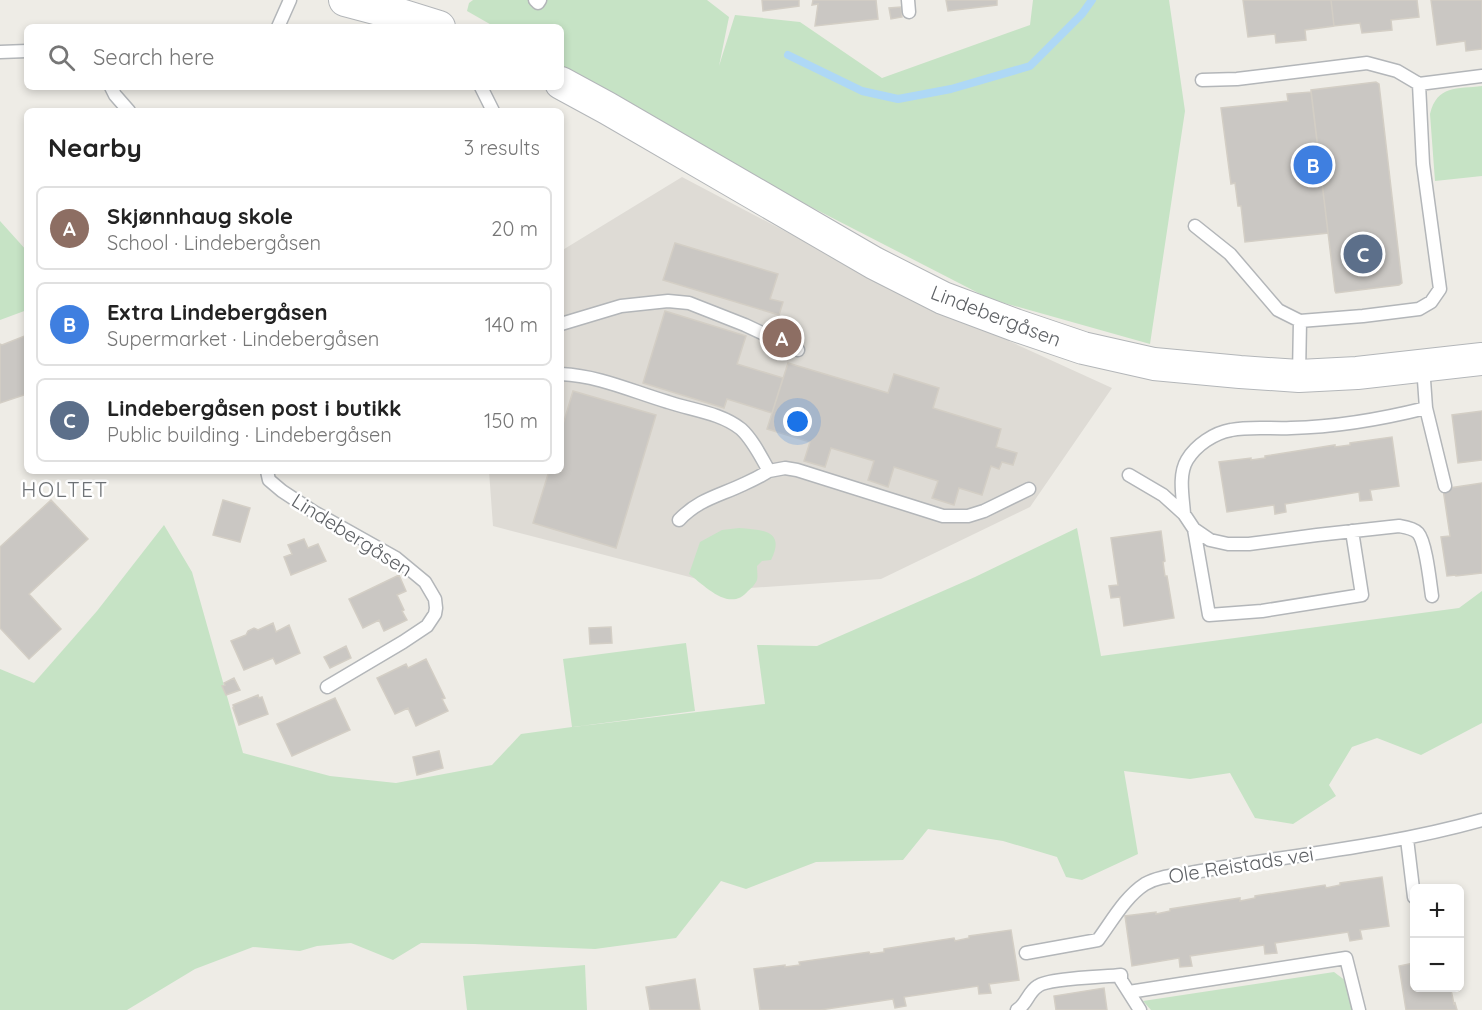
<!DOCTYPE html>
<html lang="en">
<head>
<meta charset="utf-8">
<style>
  :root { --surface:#fff; --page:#f2f2f2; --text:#222; --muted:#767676; --line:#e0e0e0; --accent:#d84d43 }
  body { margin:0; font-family:Quicksand,sans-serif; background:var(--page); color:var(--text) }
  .controls { position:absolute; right:18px; bottom:18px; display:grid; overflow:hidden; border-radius:9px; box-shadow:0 3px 9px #0003 }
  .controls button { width:54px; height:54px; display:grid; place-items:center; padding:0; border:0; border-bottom:2px solid var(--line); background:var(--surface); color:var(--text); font:30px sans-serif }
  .you { position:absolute; left:798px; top:422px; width:21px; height:21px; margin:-15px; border:4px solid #fff; border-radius:50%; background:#1a73e8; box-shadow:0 0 0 9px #1a73e833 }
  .badge { display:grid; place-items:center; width:39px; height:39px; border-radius:50%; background:var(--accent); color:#fff; font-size:20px; font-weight:700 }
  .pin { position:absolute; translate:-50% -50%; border:3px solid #fff; box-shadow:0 2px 6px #0006 }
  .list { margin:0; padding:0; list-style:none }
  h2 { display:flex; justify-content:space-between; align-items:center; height:78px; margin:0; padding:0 24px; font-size:26px }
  h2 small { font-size:20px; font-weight:400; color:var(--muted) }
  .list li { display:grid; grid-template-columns:39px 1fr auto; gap:18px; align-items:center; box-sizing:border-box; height:84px; margin:0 12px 12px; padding:0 12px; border:2px solid var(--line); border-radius:9px }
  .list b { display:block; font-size:22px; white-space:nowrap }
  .list p { margin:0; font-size:20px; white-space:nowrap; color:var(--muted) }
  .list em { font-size:20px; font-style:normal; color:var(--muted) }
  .icon { flex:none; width:33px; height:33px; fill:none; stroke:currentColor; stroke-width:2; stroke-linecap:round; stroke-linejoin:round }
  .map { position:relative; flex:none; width:1482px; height:1010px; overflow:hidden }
  .search { position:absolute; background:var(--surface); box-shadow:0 3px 9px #0003; left:24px; top:24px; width:540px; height:66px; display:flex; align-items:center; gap:15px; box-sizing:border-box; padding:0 21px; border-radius:9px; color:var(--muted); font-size:22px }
  .panel { position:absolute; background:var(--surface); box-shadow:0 3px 9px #0003; left:24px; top:108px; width:540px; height:366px; border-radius:9px }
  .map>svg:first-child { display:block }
  .education { fill:#dedbd5 }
  .green { fill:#c6e3c5 }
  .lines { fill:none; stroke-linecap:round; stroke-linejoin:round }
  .stream { stroke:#aed8f6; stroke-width:8 }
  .building { fill:#cac7c3; stroke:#d3cec5; stroke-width:1.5 }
  .service-casing { stroke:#b3b6b9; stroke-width:15 }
  .tertiary-casing { stroke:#b3b6b9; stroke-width:34 }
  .service { stroke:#fff; stroke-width:12 }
  .tertiary { stroke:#fff; stroke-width:32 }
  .labels { text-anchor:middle; stroke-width:5; stroke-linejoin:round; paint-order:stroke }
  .street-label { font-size:20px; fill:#5e6165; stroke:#fff }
  .neighbourhood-label { font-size:21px; letter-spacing:1.5px; fill:#6f7377; stroke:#fff }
</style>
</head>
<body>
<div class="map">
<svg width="1482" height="1010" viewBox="0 0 1482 1010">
  <rect width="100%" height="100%" fill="#eeece6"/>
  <!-- education -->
  <path class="education" d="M682,177L893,288L1112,388L1030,507L881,579L736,589L493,526L489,471H561V251Z"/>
  <!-- green -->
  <path class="green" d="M473,0H707L729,17L719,66L735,15L800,22L882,78L1030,25L1033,0H1169L1185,111L1150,344L990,299L780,191L561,65V27H495L467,11L469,3Z
    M1482,86V176L1435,181L1430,114C1437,85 1457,89 1482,86Z
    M0,221L27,251V310L0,320Z
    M164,525L192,572L243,753L330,776L396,783L492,765L521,734L572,727L563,659L686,643L695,711L573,727L765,704L757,645L817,646L975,577L1077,528L1101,656L1459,608L1482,591V723L1421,755L1377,738L1352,747L1329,785L1336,796L1293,824L1255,818L1230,773L1190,779L1124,771L1138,854L1082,880L1066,877L1057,857L1003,841L928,829L903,860L816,862L746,889L721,881L676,938L595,949L474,944L421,943L393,960L351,943L317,946L300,951L253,947L195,969L127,1010H0V669L34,683L97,611Z
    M739,528C762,530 786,530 771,560L762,561L757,566C757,570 758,577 757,580C756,583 751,589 748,591C730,613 705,586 689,574L700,542L722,530Z
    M585,965L587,1010H467L463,976Z
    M1334,972L1346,981L1352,1010H1151L1143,1001Z"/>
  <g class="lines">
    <!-- stream -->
    <path class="stream" d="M788,55L862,91L898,99L951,89L1030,66L1082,14L1092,0"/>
  </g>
  <!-- building -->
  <path class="building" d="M762,0H799V6L763,11Z
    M813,0H876L878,19L815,26L818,4L812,5Z
    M946,0H997V5L948,11Z
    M1243,0H1331L1334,26L1305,30L1306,40L1276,43L1275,34L1248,37Z
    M1331,0H1417L1419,17L1391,20L1392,30L1362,33L1360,23L1334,26Z
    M1431,0H1482V49L1466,51L1465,41L1437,45Z
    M901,7L902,17L891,19L889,8Z
    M1376,82L1379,84L1402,283L1399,285L1336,293L1335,291L1311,90Z
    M1311,92L1328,233L1245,242L1241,206H1238L1235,183L1231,184L1221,108L1288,101L1287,94Z
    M675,243L778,274L770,299L783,302L779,315L663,280Z
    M665,311L746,336L737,364L783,378L772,413L727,399L724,408L643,383Z
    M27,335V394L0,403V344L2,345Z
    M788,363L888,393L894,374L939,388L933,408L1001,429L996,447L1017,453L1013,465L1002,462L999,469L991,466L982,495L959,488L954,505L932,498L938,481L894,467L888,487L868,480L874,461L831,448L825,467L804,461L810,442L767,429Z
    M573,391L656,415L616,548L533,523L549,471H561V431Z
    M1482,411V460L1458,463L1452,415Z
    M1392,437L1399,486L1370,490L1372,500L1360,501L1359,492L1285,504L1286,512L1275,514L1274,505L1227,512L1219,462L1251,458V460L1265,458V456L1335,445V447L1350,445V443Z
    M1482,483V573L1456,576V575L1447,576L1441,537L1450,536L1443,489Z
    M51,500L88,539L29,594L61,629L29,659L0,628V547Z
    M223,500L250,508L240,542L213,535Z
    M1161,531L1165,561L1163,562L1165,576H1167L1174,618L1124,626L1120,597L1111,598L1109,586L1118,585L1111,538Z
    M304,539L308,548L318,544L326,561L291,575L284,557L292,554L288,545Z
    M399,575L406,591L397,595L404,610L402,611L407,620L384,631L379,620L363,628L349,599Z
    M273,623L276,632L289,625L300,653L276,664L273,658L244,670L231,641L246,635L248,631L254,628L258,630Z
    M611,627L612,643L590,644L589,628Z
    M346,646L351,658L330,668L324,657Z
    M426,659L445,698L442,699L448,711L416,726L408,708L395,714L377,678L406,664L408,668Z
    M234,678L240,690L226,695L222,686L225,685L224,683Z
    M258,695L259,698L262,697L268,714L239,725L233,708H234L233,705Z
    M335,698L350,730L292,756L277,724Z
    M439,751L443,768L417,775L413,757Z
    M1382,877L1389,926L1360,930L1362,939L1350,941L1348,932L1275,943L1277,953L1265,954L1264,945L1190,956L1192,966L1180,967L1179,958L1132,966L1125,916L1156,912V914L1170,911V909L1240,898V901L1255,898V896L1325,885L1326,888L1340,885V883Z
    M1011,930L1019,980L989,984L991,993L979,994L978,986L904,997L906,1006L895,1008L893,999L820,1010H760L754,969L785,965V967L800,965L799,962L869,952L870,954L884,952V949L954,938L955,941L969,938V936Z
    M1414,963V988H1453V989L1451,990L1454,1004L1455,1003L1457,1010H1406L1399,966Z
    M695,979L700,1010H650L646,987Z
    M1104,988L1107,1010H1056L1054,996Z"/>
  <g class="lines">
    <defs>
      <path id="service" d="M535,0L538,3L540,0
        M908,0L909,12
        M278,27L290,0
        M0,52L27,51
        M1202,80L1237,79L1367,63L1397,71L1419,84L1482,76
        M111,87L115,95L129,111
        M481,87L493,111
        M1195,226L1230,254L1278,310L1300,321L1363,316L1419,309L1431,302L1440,289L1423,164L1419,84
        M561,324L621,306L668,301L689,303L745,325L798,350
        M561,374C600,376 631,391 668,402C692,410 721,413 741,429C753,440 761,457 769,471L785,468L797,470L943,516H968L984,511L1029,489
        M1299,375L1300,321
        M1426,408L1445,486
        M267,471L269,480L282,491L314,512L396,558L425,582L435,599L436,608L435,614L427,626L403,642L327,687
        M1129,475L1163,495L1184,514L1194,529L1210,540L1228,544H1249L1317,535L1399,526C1405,527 1413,528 1418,533C1426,542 1430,583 1432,596
        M1184,514C1183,498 1178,475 1187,460C1196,445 1214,433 1231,430C1251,426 1271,429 1291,428C1336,427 1382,419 1426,408L1423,366
        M679,520C699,499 719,496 744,484C753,480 761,476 769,471
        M1194,529L1209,615L1262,611L1362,595L1352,531
        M1407,839L1414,897
        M1026,953L1098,940C1112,921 1125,897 1145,884C1157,877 1171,876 1185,874C1204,870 1224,867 1243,864C1323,852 1404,842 1482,820
        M1129,992L1346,958L1359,1010
        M1017,1010C1027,1004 1028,992 1038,986C1048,978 1105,977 1121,975V980L1140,1010"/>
      <path id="tertiary" d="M345,0L394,13L439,27
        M561,83L607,108L874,263L943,298L1015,325L1083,348L1154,364L1240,372L1299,376L1357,373L1482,359"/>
    </defs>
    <!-- service casing -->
    <use href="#service" class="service-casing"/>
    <!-- tertiary casing -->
    <use href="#tertiary" class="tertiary-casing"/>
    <!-- service -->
    <use href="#service" class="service"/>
    <!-- tertiary -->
    <use href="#tertiary" class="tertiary"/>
  </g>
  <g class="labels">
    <!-- street labels -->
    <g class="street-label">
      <text transform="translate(996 316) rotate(21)" y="7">Lindebergåsen</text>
      <text transform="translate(352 535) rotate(32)" y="7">Lindebergåsen</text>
      <text transform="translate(1241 865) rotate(-9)" y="7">Ole Reistads vei</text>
    </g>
    <!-- neighbourhood labels -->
    <g class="neighbourhood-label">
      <text x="65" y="497">HOLTET</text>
    </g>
  </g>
</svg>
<div class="controls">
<button>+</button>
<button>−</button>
</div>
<div class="you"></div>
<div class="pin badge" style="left:782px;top:338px;background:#8d6e63">A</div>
<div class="pin badge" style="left:1313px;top:165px;background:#3f7fe0">B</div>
<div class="pin badge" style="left:1363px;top:254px;background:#5c6f8a">C</div>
<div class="search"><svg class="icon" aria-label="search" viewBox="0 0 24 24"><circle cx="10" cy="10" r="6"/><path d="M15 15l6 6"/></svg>Search here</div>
<section class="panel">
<h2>Nearby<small>3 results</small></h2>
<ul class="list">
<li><span class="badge" style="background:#8d6e63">A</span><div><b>Skjønnhaug skole</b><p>School · Lindebergåsen</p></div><em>20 m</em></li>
<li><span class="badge" style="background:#3f7fe0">B</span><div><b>Extra Lindebergåsen</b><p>Supermarket · Lindebergåsen</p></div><em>140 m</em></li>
<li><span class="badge" style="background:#5c6f8a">C</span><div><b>Lindebergåsen post i butikk</b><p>Public building · Lindebergåsen</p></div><em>150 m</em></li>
</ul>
</section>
</div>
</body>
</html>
